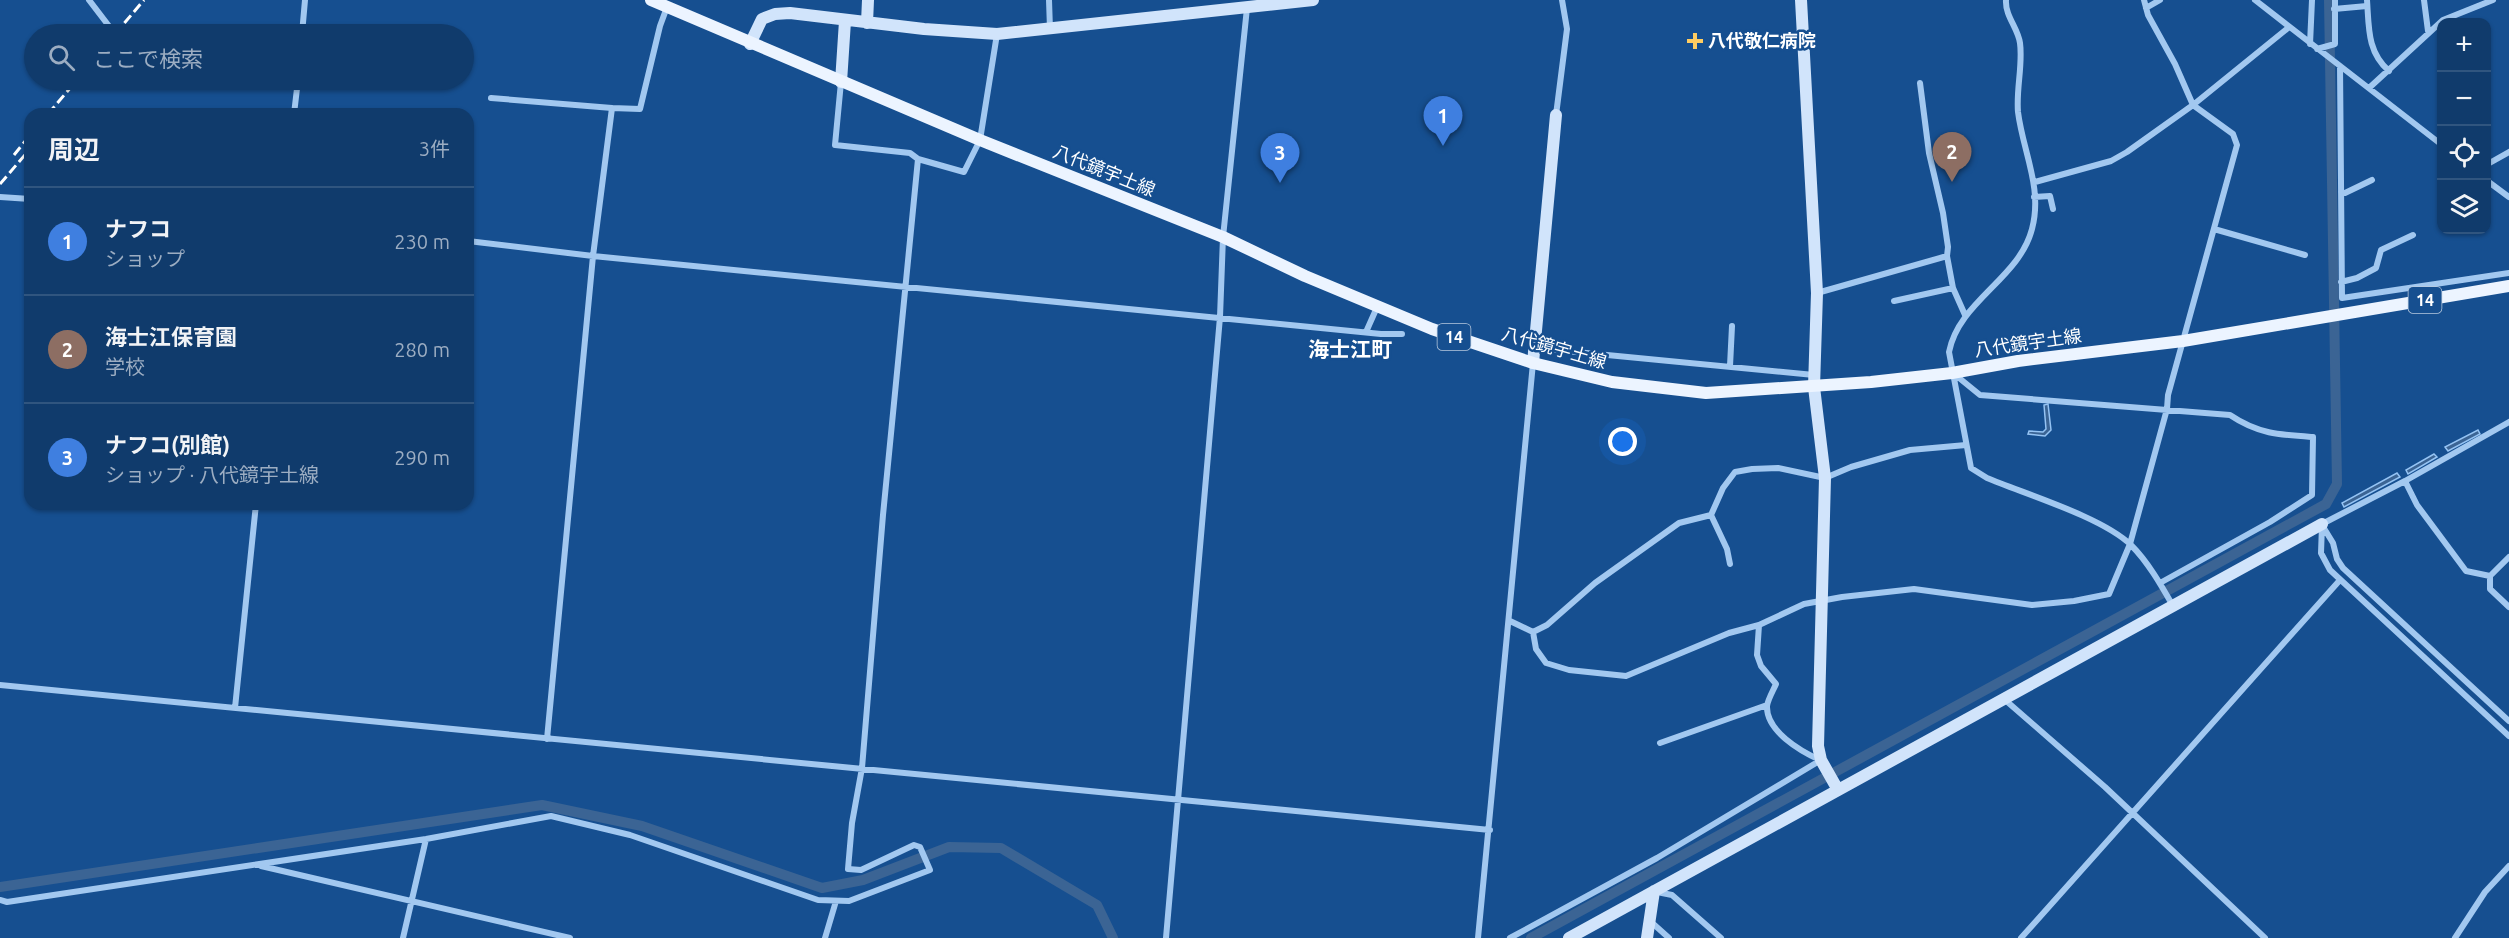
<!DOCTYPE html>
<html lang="ja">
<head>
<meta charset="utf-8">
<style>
  :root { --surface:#103b6c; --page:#1e4674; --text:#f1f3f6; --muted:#9cadc2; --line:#30557f; --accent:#ea580c }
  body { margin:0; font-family:Ubuntu,"Noto Sans JP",sans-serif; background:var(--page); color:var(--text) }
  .controls { position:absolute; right:18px; top:18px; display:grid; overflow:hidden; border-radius:12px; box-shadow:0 2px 4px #0004 }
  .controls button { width:54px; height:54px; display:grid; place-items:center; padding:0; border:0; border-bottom:2px solid var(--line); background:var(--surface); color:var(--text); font:30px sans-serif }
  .you { position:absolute; left:1623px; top:442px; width:21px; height:21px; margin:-15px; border:4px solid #fff; border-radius:50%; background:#1a73e8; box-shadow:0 0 0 9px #1a73e833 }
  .badge { display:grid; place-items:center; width:39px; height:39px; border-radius:50%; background:var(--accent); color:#fff; font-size:20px; font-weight:700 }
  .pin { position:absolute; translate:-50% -50px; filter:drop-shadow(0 2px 3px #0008) }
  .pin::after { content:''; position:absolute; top:32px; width:21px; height:18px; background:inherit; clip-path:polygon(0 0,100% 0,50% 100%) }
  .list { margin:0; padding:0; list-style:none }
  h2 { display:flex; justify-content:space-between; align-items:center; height:78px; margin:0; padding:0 24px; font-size:26px }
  h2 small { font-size:20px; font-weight:400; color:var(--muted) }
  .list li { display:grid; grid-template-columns:39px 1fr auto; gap:18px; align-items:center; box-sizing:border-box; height:108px; padding:0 24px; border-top:2px solid var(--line) }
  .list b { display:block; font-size:22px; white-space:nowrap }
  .list p { margin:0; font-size:20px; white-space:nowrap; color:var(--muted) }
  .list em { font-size:20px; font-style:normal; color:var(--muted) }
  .icon { flex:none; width:33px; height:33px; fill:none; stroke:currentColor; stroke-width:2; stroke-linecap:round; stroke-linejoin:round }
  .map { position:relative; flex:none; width:2509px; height:938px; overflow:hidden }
  .search { position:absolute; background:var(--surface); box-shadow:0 2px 4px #0004; left:24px; top:24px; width:450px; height:66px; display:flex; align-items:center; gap:15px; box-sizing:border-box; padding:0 21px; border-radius:33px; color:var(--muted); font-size:22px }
  .panel { position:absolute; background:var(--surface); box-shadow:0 2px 4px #0004; left:24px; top:108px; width:450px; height:402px; border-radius:18px }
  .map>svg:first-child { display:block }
  .water { fill:#3b6494; stroke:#95c3f3; stroke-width:1.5 }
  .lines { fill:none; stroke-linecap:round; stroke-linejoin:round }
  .canal { stroke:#3b6494; stroke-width:10 }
  .street { stroke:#a2c8f0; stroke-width:6 }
  .secondary { stroke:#d1e4fb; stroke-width:12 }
  .primary { stroke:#ecf4ff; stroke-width:12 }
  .rail { stroke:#fff; stroke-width:3; stroke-dasharray:10 4.5; stroke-linecap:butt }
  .poi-dot { fill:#ffcd62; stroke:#164f90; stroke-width:2 }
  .labels { text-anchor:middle; stroke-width:5; stroke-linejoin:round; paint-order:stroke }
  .shield { fill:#164f90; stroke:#b9cade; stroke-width:1.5 }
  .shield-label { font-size:16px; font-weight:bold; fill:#fff }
  .poi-label { font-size:18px; font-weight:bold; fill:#fff; stroke:#164f90; text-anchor:start }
  .street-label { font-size:18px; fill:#fff; stroke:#164f90 }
  .quarter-label { font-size:21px; font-weight:bold; fill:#fff; stroke:#164f90 }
</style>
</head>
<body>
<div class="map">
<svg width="2509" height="938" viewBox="0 0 2509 938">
  <rect width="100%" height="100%" fill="#164f90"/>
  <!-- water -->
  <path class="water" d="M2048,404L2051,430L2045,436L2028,434L2029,431L2043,432L2046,429L2044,405Z
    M2478,430L2480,434L2448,451L2445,447Z
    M2434,454L2437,457L2408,474L2406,470Z
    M2397,473L2400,477L2344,507L2342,503Z"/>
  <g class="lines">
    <!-- canal -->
    <path class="canal" d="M0,887L542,805L642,826L822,888L863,880L949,847L1001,848L1097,905L1113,938
      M1531,938L2326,504L2337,484L2329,0"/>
    <!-- street -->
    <path class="street" d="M89,0L115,34
      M1049,0L1050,29
      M2006,0C2005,16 2018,28 2020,43C2023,65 2016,89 2018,112C2023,152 2043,188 2032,229C2019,279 1959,301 1949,352L1971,468L1987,478C2025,494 2102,517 2131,545C2148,562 2161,585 2173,606
      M2255,0L2442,145
      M2367,0C2369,27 2367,52 2389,71
      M2424,0L2428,31
      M2146,8L2160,0
      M2334,9L2367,6
      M302,34L305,0
      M2310,44L2312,0
      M2317,49L2335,44V0
      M2340,66L2342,298L2509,273
      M841,82L835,145L910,153L918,159
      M1920,83L1929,153L1943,213L1948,247L1947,256L1953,288L1965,315
      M2369,88L2443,20L2493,0
      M491,98L612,108
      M294,114L298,80
      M1556,115L1567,29L1562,0
      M2486,165L2509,152
      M2486,180L2509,197
      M2035,182L2111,161L2127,152L2193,105L2288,28
      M2341,192L2345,193L2372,180
      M0,197L30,199
      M2034,197L2050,196L2053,209
      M2214,229L2305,255
      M468,241L593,256L1381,334H1402
      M2341,282L2357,278L2376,268L2381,250L2413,235
      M1817,293L1947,256
      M1894,301L1953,288
      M1366,332L1378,305
      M1535,348L1814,375
      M1730,366L1732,326
      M1953,373L1980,395L2230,415C2258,434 2280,435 2313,437L2312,495L2270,522L2160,583
      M2405,481L2417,505L2466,571L2490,576V589L2509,607
      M1711,515L1727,549L1730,564
      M2322,524L2405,481L2509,422
      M2322,525L2321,553L2330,570L2509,736
      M2322,525L2333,543L2337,559L2343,568L2509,721
      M2490,576L2509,557
      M1510,621L1533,632
      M1759,625L1757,655L1761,666L1776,684C1773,691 1768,699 1767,706C1766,731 1800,751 1820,760
      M1533,632L1536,649L1546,663L1569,670L1626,676L1729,633L1759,625L1804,604L1842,597L1914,589L2032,605L2074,601L2109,594L2130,544L2167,409L2168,395L2237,145L2233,134L2193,105L2175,64L2148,15L2144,0
      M1533,632L1547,625L1595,583L1679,523L1711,515L1723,488L1735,472L1752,469L1778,468L1825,478L1851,467L1910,450L1966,445
      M0,685L1490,830
      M2004,699L2105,787L2265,938
      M235,708L256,504
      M547,739L593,256L612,108L640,109L660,26L667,7
      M1660,743L1767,705
      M261,866L570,938
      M1657,892L1672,895L1721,938
      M0,900L7,902L426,839L551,816L630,835L818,900L849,901L930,870L920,847L914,845L861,870L848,869L852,823L862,768L883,515L918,159L964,172L980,140L997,34
      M1650,921L1669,938
      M403,938L426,839
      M825,938L836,901
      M1166,938L1220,317L1223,237L1247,8
      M1478,938L1533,363
      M1510,938L1657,858L1821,760
      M2021,938L2340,580
      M2455,938L2485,892L2509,866"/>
    <!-- secondary -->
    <path class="secondary" d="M1801,0L1817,293L1814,387L1825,478L1818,746L1821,760L1838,790
      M867,23L868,0
      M750,44L762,19L775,14L790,13L924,29L997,34L1313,0
      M841,82L845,21
      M1533,363L1556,115
      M1569,938L2322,524
      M1647,938L1654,891"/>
    <!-- primary -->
    <path class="primary" d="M651,0L980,140L1223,237L1305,276L1432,329L1533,363L1612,382L1706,393L1871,382L1952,373L2018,361L2183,341L2509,286"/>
    <!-- rail -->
    <path class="rail" d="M115,34L144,0
      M48,114L77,80
      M14,155L30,135
      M0,184L30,149"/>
  </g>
  <!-- markers -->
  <path class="poi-dot" d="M1692 32h6v6h6v6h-6v6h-6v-6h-6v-6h6z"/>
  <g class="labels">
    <!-- shield labels -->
    <g class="shield">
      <rect x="2408.5" y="287" width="33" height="26" rx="4.5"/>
      <rect x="1437.5" y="324" width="33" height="26" rx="4.5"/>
    </g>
    <g class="shield-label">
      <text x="2425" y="306">14</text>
      <text x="1454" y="343">14</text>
    </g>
    <!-- poi labels -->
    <g class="poi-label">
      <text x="1708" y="47">八代敬仁病院</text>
    </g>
    <!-- street labels -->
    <g class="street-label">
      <text transform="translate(1104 171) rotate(22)" y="6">八代鏡宇土線</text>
      <text transform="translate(2028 343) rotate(-8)" y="6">八代鏡宇土線</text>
      <text transform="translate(1554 348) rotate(16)" y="6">八代鏡宇土線</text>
    </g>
    <!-- quarter labels -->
    <g class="quarter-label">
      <text x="1350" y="357">海士江町</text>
    </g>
  </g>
</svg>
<div class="controls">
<button>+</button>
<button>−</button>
<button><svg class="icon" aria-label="locate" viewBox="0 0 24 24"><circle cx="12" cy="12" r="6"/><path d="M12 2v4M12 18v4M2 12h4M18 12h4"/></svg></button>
<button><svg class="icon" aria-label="layers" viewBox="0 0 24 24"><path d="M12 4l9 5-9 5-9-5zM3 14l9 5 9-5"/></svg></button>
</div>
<div class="you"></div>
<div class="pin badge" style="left:1443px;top:146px;background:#3f7fe0">1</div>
<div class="pin badge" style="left:1952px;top:182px;background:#8d6e63">2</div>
<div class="pin badge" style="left:1280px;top:183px;background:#3f7fe0">3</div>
<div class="search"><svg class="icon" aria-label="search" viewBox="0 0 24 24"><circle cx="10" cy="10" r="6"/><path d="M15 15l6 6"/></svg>ここで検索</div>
<section class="panel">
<h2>周辺<small>3件</small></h2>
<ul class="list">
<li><span class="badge" style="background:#3f7fe0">1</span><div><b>ナフコ</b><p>ショップ</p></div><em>230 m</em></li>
<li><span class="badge" style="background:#8d6e63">2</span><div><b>海士江保育園</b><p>学校</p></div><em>280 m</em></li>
<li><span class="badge" style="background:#3f7fe0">3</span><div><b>ナフコ(別館)</b><p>ショップ · 八代鏡宇土線</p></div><em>290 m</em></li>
</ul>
</section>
</div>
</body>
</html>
